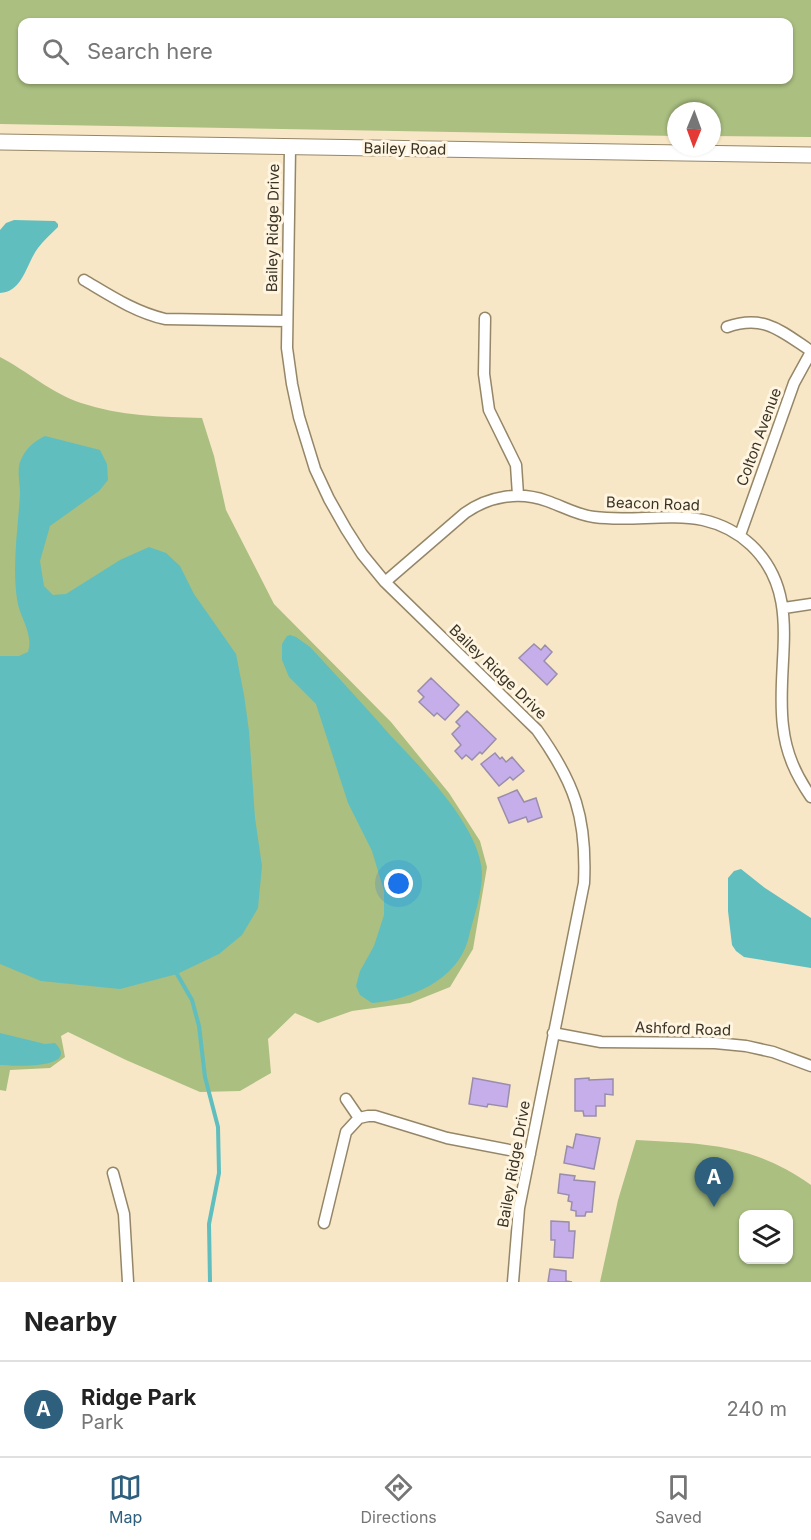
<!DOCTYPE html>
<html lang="en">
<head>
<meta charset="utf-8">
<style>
  :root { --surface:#fff; --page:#f6f6f6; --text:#222; --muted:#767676; --line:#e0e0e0; --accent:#2e5f7d }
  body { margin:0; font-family:Inter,sans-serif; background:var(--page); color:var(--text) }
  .controls { position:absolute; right:18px; bottom:18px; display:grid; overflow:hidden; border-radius:12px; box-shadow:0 2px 4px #0004 }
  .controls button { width:54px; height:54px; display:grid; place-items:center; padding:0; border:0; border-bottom:2px solid var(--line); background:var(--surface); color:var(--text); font:30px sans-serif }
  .compass { position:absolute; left:667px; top:102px; width:54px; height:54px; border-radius:50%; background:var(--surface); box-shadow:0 2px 4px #0004; rotate:181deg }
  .you { position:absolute; left:399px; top:884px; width:21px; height:21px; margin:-15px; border:4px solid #fff; border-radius:50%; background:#1a73e8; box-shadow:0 0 0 9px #1a73e833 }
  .badge { display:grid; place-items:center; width:39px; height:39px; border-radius:50%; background:var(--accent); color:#fff; font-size:20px; font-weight:700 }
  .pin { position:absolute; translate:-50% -50px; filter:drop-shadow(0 2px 3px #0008) }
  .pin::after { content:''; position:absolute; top:32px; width:21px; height:18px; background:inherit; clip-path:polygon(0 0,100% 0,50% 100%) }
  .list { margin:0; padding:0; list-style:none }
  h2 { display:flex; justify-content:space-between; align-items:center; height:78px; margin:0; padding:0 24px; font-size:26px }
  h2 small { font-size:20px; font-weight:400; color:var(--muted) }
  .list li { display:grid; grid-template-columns:39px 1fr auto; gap:18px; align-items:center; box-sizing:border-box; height:96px; padding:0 24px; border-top:2px solid var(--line) }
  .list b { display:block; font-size:22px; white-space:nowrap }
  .list p { margin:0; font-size:20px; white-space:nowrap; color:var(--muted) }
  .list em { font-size:20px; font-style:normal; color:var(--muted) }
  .icon { flex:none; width:33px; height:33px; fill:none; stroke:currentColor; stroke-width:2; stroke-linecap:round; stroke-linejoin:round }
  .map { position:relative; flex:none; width:811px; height:1282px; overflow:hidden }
  .search { position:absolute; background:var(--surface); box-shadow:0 2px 4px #0004; left:18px; right:18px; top:18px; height:66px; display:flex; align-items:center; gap:15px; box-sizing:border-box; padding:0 21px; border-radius:12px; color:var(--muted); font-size:22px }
  .sheet { height:174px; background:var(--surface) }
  nav { display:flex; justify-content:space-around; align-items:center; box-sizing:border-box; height:84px; border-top:2px solid var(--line); background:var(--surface); font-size:16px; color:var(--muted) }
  nav a { display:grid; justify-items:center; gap:3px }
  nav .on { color:var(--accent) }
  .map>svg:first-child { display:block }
  .green { fill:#aabf80; fill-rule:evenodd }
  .water { fill:#60bebf }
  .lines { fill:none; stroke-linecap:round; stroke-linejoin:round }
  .stream { stroke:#60bebf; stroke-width:4 }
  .building { fill:#c6aeeb; stroke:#998dac; stroke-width:1.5 }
  .street-casing { stroke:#958668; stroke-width:13 }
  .secondary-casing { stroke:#958668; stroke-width:17 }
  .street { stroke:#fff; stroke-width:10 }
  .secondary { stroke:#fff; stroke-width:15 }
  .labels { text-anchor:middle; stroke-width:6; stroke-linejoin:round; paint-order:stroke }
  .street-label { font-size:15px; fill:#393326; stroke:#fff5e1 }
</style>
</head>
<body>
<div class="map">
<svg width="811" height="1282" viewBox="0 0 811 1282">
  <rect width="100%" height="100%" fill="#f7e7c6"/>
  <!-- green -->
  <path class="green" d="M0,0H811V137L712,136V111H676V136L0,124ZM22,22H788V80H22Z
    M0,357C27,371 51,393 81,403C120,416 161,417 202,418L214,456L226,510L274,604L391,722L449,793L480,841L487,867L473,949L450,987L410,1003L352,1011L318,1023L295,1013L268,1039L271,1073L240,1091L200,1092L126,1060L68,1032L61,1036L65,1057L50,1068L10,1070L6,1091L0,1090Z
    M636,1140C706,1144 751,1143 811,1185V1282H600L618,1200ZM744,1214H788V1260H744Z"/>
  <!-- water -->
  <path class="water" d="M14,220L55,221L58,224V227C51,234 43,241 38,248C26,264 23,292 0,293V230L6,223Z
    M45,436L100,450L107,464L108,480L99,491L50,526L40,561L44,586L53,595L66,594L120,560L149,547L166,553L180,566L194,594L236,654L244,695L249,731L255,818L262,866L258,908L242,935L219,954L177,974L120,989L41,981L0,964V656H19L28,652C34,633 19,617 17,599C12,564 18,529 20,494C20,484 17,471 20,462C25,449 33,442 45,436Z
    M290,635L296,637L310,647C337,676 364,705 390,735C421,768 480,826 482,873C482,895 473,919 468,940C457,980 410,1000 372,1003L360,995L356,986L360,971L374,946L384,915V891L372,851L348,803L316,704L289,677L282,660V644L287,636Z
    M741,869L765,888L811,918V968L744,957L736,951L732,945L728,911V878L734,871Z
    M0,1033L45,1044L55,1043C82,1070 10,1066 0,1065Z"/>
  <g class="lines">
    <!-- stream -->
    <path class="stream" d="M177,974L192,1000L199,1026L205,1077L218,1127L219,1173L209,1224L210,1282"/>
  </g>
  <!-- building -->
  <path class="building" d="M534,644L541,650L545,645L552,652L544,661L557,674L547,685L519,658Z
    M431,678L459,705L445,720L437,713L434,716L419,702L424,697L418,691Z
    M467,711L496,739L482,754L480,752L472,760L466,755L462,759L455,751L461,745L452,734L460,726L456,722Z
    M495,753L500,759L502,757L506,762L512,757L524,771L513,780L510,777L499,786L481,764Z
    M517,790L524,802L536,798L542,817L528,822L526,817L509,823L498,798Z
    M473,1078L510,1085L507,1107L488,1104L487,1107L469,1104Z
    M589,1078V1080L613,1079V1095L605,1094V1106H596V1116H584L583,1111H575V1079Z
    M576,1134L600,1138L594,1169L564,1163L567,1146L573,1148Z
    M560,1174L575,1176L574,1180L595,1182L592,1212H586L585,1216H576V1211L571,1210L572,1202L568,1201L569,1195L558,1193Z
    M551,1221L569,1222V1231H575L573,1258L554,1257L555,1240H551Z
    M550,1269L566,1271V1281L572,1282H548Z"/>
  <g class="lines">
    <defs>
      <path id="street" d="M290,148L287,348L292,384L299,417L315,469L329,499L346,529L362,554L385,582L537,730C575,783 587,818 584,883L519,1208L513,1282
        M84,280C111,296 135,312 165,319L287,321
        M485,318L484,374L489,410L516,465L518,495
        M727,327C764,314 781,331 811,351
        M740,535L794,383L811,352
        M385,582L465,513C489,496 519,491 547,501C562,506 577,515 594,517C630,522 668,513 703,520C721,524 738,533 751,545C804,595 775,663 783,726C786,754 796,775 811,797
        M784,608L811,604
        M553,1033L601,1042L715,1043L746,1046L773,1052L811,1066
        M346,1099L359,1118
        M113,1173L124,1214L128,1282
        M324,1223L346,1132L359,1118L368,1116H375L447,1138L530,1154"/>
      <path id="secondary" d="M0,142L811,155"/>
    </defs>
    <!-- street casing -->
    <use href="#street" class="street-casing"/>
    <!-- secondary casing -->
    <use href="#secondary" class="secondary-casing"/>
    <!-- street -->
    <use href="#street" class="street"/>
    <!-- secondary -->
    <use href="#secondary" class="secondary"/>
  </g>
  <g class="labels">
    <!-- street labels -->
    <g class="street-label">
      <text transform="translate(405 149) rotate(1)" y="5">Bailey Road</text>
      <text transform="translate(273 228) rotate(-89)" y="5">Bailey Ridge Drive</text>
      <text transform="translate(759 437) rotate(-70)" y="5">Colton Avenue</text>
      <text transform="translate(653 504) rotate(2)" y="5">Beacon Road</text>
      <text transform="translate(498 672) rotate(44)" y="5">Bailey Ridge Drive</text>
      <text transform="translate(683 1029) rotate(2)" y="5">Ashford Road</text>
      <text transform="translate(514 1164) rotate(-80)" y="5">Bailey Ridge Drive</text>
    </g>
  </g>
</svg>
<div class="controls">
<button><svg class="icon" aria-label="layers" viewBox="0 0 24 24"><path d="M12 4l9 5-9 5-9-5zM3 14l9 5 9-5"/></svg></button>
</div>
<svg class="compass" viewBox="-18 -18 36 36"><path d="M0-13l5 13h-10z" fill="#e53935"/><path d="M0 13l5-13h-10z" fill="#767676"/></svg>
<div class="you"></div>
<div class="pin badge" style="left:714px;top:1207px">A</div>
<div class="search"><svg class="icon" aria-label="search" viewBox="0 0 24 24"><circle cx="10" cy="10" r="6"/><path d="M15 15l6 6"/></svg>Search here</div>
</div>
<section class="sheet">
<h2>Nearby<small></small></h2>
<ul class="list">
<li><span class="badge">A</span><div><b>Ridge Park</b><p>Park</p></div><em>240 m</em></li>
</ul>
</section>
<nav>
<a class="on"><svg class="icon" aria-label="map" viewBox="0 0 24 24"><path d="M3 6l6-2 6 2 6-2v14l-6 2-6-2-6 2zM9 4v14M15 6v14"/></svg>Map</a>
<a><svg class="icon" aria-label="directions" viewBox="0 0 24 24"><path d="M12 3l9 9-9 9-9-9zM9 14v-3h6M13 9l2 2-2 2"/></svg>Directions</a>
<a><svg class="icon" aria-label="saved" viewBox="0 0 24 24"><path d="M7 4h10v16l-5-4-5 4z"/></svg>Saved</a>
</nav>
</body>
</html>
